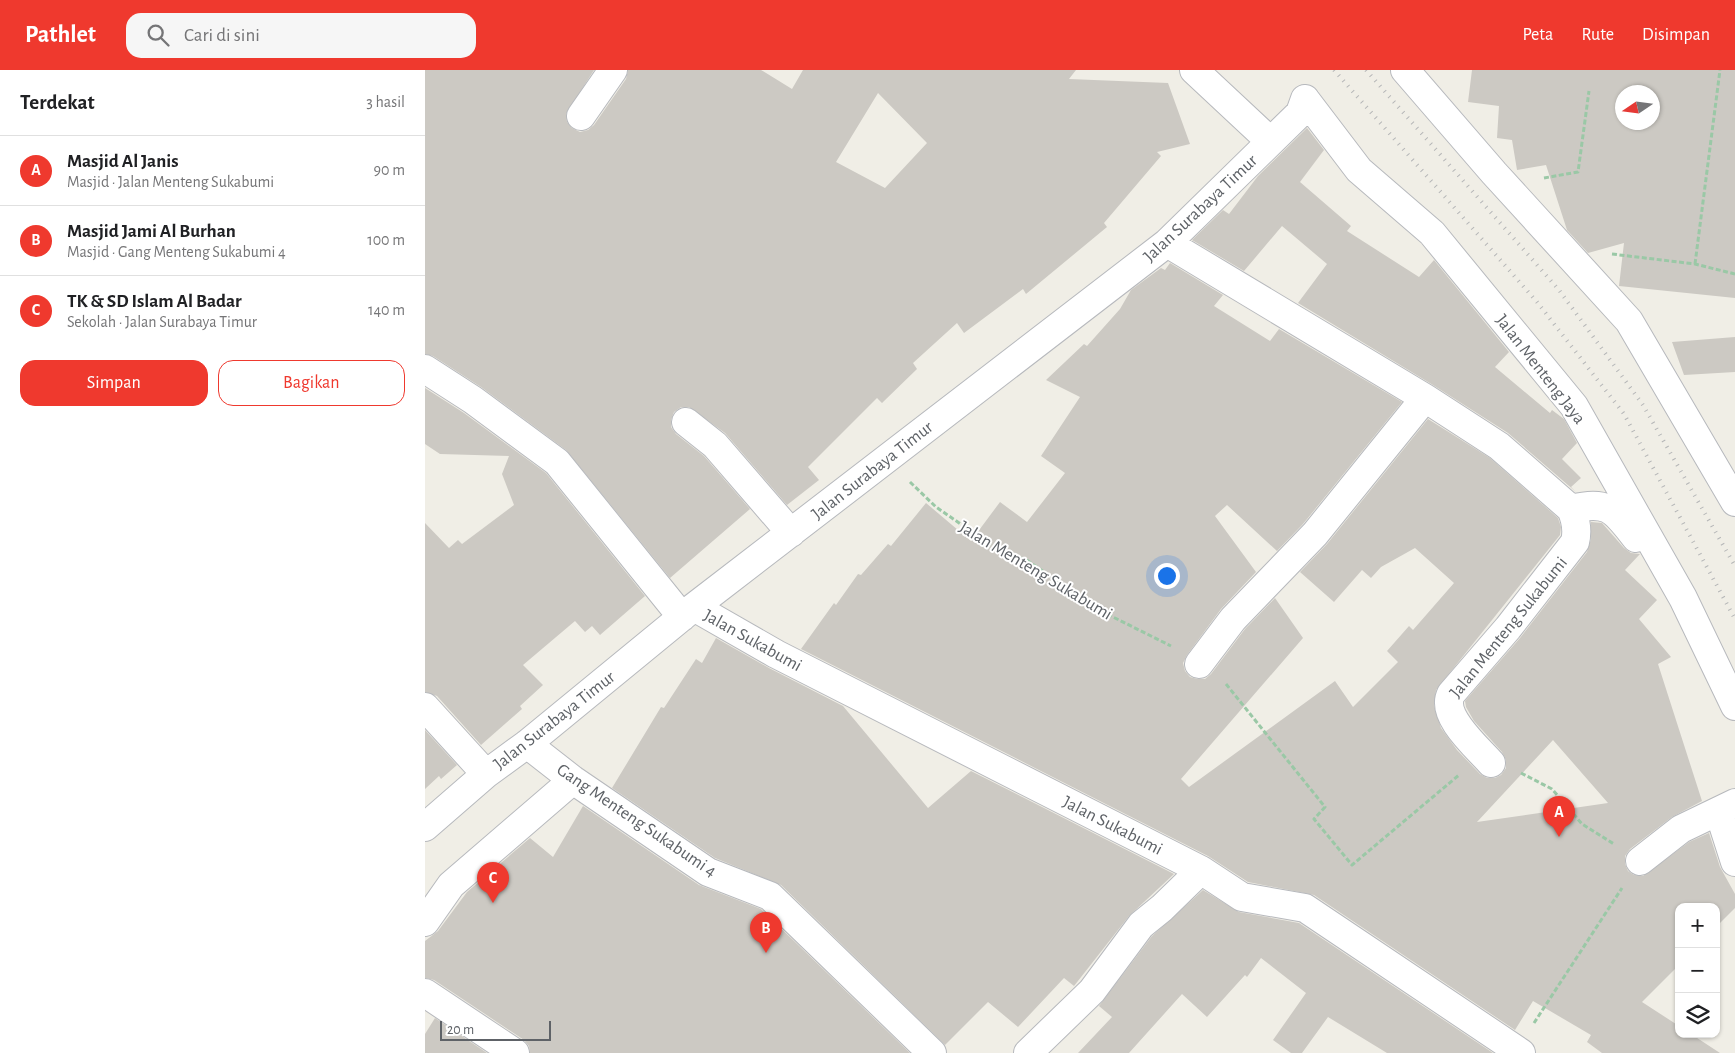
<!DOCTYPE html>
<html lang="id">
<head>
<meta charset="utf-8">
<style>
  :root { --surface:#fff; --page:#f6f6f6; --text:#202124; --muted:#757577; --line:#e0e0e0; --accent:#ef392e }
  body { margin:0; font-family:"Alegreya Sans",sans-serif; background:var(--page); color:var(--text) }
  .controls { position:absolute; right:15px; bottom:15px; display:grid; overflow:hidden; border-radius:10px; box-shadow:0 1px 4px #0004 }
  .controls button { width:45px; height:45px; display:grid; place-items:center; padding:0; border:0; border-bottom:1px solid var(--line); background:var(--surface); color:var(--text); font:25px sans-serif }
  .compass { position:absolute; left:1190px; top:15px; width:45px; height:45px; border-radius:50%; background:var(--surface); box-shadow:0 1px 4px #0004; rotate:257deg }
  .scale { position:absolute; left:15px; bottom:12px; width:111px; box-sizing:border-box; padding-left:5px; border:2px solid #5e6267; border-top:0; font-size:14px; line-height:18px; white-space:nowrap; color:#5e6267; -webkit-text-stroke:4px #fff; paint-order:stroke }
  .you { position:absolute; left:741px; top:505px; width:18px; height:18px; margin:-12px; border:4px solid #fff; border-radius:50%; background:#1a73e8; box-shadow:0 0 0 8px #1a73e833 }
  .badge { display:grid; place-items:center; width:32px; height:32px; border-radius:50%; background:var(--accent); color:#fff; font-size:16px; font-weight:700 }
  .pin { position:absolute; translate:-50% -41px; filter:drop-shadow(0 1px 2px #0008) }
  .pin::after { content:''; position:absolute; top:26px; width:18px; height:15px; background:inherit; clip-path:polygon(0 0,100% 0,50% 100%) }
  .list { margin:0; padding:0; list-style:none }
  h2 { display:flex; justify-content:space-between; align-items:center; height:65px; margin:0; padding:0 20px; font-size:21px }
  h2 small { font-size:16px; font-weight:400; color:var(--muted) }
  .list li { display:grid; grid-template-columns:32px 1fr auto; gap:15px; align-items:center; box-sizing:border-box; height:70px; padding:0 20px; border-top:1px solid var(--line) }
  .list b { display:block; font-size:19px; white-space:nowrap }
  .list p { margin:0; font-size:16px; white-space:nowrap; color:var(--muted) }
  .list em { font-size:16px; font-style:normal; color:var(--muted) }
  .actions { display:flex; gap:10px; padding:15px 20px }
  .actions a { flex:1; padding:11px 0; border:1px solid var(--accent); border-radius:15px; text-align:center; font-size:18px; color:var(--accent) }
  .actions .main { background:var(--accent); color:#fff }
  .icon { flex:none; width:28px; height:28px; fill:none; stroke:currentColor; stroke-width:2; stroke-linecap:round; stroke-linejoin:round }
  .map { position:relative; flex:none; width:1310px; height:983px; overflow:hidden }
  header { display:flex; align-items:center; gap:30px; box-sizing:border-box; height:70px; padding:0 25px; background:var(--accent); color:#fff }
  header strong { font-size:24px }
  nav { display:flex; gap:28px; margin-inline-start:auto; font-size:18px }
  .search { width:350px; height:45px; background:var(--page); display:flex; align-items:center; gap:12px; box-sizing:border-box; padding:0 18px; border-radius:15px; color:var(--muted); font-size:19px }
  main { display:flex }
  aside { flex:1; background:var(--surface) }
  .map>svg:first-child { display:block }
  .building { fill:#ccc9c3; fill-rule:evenodd }
  .lines { fill:none; stroke-linecap:round; stroke-linejoin:round }
  .minor-casing { stroke:#b7b9bd; stroke-width:30 }
  .path { stroke:#9ac8a6; stroke-width:3; stroke-dasharray:5 2.5; stroke-linecap:butt }
  .minor { stroke:#fff; stroke-width:28 }
  .rail { stroke:#b5b6b7; stroke-width:4; stroke-dasharray:1 6; stroke-linecap:butt }
  .labels { text-anchor:middle; stroke-width:4; stroke-linejoin:round; paint-order:stroke }
  .street-label { font-size:18px; fill:#5e6267; stroke:#fff }
</style>
</head>
<body>
<header>
<strong>Pathlet</strong>
<div class="search"><svg class="icon" aria-label="search" viewBox="0 0 24 24"><circle cx="10" cy="10" r="6"/><path d="M15 15l6 6"/></svg>Cari di sini</div>
<nav><a>Peta</a><a>Rute</a><a>Disimpan</a></nav>
</header>
<main>
<aside>
<h2>Terdekat<small>3 hasil</small></h2>
<ul class="list">
<li><span class="badge">A</span><div><b>Masjid Al Janis</b><p>Masjid · Jalan Menteng Sukabumi</p></div><em>90 m</em></li>
<li><span class="badge">B</span><div><b>Masjid Jami Al Burhan</b><p>Masjid · Gang Menteng Sukabumi 4</p></div><em>100 m</em></li>
<li><span class="badge">C</span><div><b>TK &amp; SD Islam Al Badar</b><p>Sekolah · Jalan Surabaya Timur</p></div><em>140 m</em></li>
</ul>
<div class="actions"><a class="main">Simpan</a><a>Bagikan</a></div>
</aside>
<div class="map">
<svg width="1310" height="983" viewBox="0 0 1310 983">
  <rect width="100%" height="100%" fill="#f0eee6"/>
  <!-- building -->
  <path class="building" d="M0,0H169L141,44L142,52L147,58L155,62L163,60L169,55L201,9L203,0H336L367,19L378,0H651L644,9L743,13L765,74L732,82L736,86L679,153L682,157L601,224L598,219L539,263L532,253L488,293L492,299L457,333L452,328L383,397L394,410L362,435L300,363L264,337H256L249,342L246,350V357L251,364L279,386L325,439L245,508L141,380L56,317L8,286L0,284ZM453,23L502,73L460,118L411,92Z
    M1047,0H1310V228L1194,216L1199,173L1163,183L1142,160L1121,95L1092,100L1087,70L1072,68L1074,36L1043,32ZM1198,22H1228V52H1198Z
    M882,58L899,80L875,112L926,156L922,161L994,207L1009,190L1084,282L1070,297L1125,343L1127,340L1139,349L1152,373L1137,389L1156,408L1146,417L1151,422L1083,363L1008,315L873,233L902,194L857,156L819,201L767,170L798,140L804,144L833,106Z
    M745,193L798,225L789,236L845,271L854,259L977,332L878,454L852,481L802,435L790,446L831,502L796,539L762,585L758,593L760,601L765,607L772,609H780L786,604L820,559L850,528L878,568L756,709L764,717L910,611L928,637L973,592L962,581L984,556L988,560L1029,513L990,478L956,497L946,508L937,500L909,532L875,502L902,474L1003,349L1065,388L1133,448L1136,457L1135,465L1011,620L1009,635L1016,658L1032,680L1055,704L1062,708H1070L1076,705L1081,698V690L1077,682L1049,651L1041,637L1040,631L1095,568L1162,482L1166,469V452L1177,453L1199,478L1206,483L1215,484L1200,500L1232,530L1214,549L1246,587L1233,594L1277,731L1247,747L1205,779L1200,786V794L1203,801L1209,805L1218,806L1264,772L1284,763L1295,797L1310,824V838L1291,857V837H1254V895L1217,932L1254,956V964H1266L1295,983H1177L1162,972L1166,965L1108,931L1090,960L889,825L823,812L783,786L376,579L409,533L411,535L433,504L436,505L463,474L466,476L501,433L546,471L575,432L602,452L640,403L616,386L655,327L621,310L659,274L662,276L695,239L706,220L736,198L740,200ZM1128,670L1183,733L1052,752Z
    M1310,267V302L1259,305L1247,272Z
    M0,318L39,343L121,403L220,526L175,565L167,556L160,562L150,551L98,595L118,615L95,636L97,639L56,675L12,626L0,622V453L24,478L33,470L37,474L89,435L77,404L84,386L15,384L0,374Z
    M291,568L344,598L418,636L503,738L546,701L749,804L704,846L649,916L639,908L593,957L563,932L520,975L356,815L290,788L187,718L236,637L239,638L271,589L277,593Z
    M0,660L32,695L16,709L14,706L0,719Z
    M158,736L274,815L336,839L485,983H105L104,976L99,970L9,910L0,908V871L13,861L42,822L105,768L128,787Z
    M778,820L814,842L874,853L1068,983H962L903,947L877,983H866L848,970L881,923L836,888L822,907L820,905L782,947L757,924L704,983H653L687,947L674,936L727,866Z
    M10,948L62,983H0V964Z"/>
  <g class="lines">
    <defs>
      <path id="minor" d="M769,0L845,71
        M980,0L1069,103L1204,251L1310,432
        M880,29L934,100L1007,163L1149,336L1258,528L1310,636
        M156,46L188,0
        M742,173L1000,328L1074,376L1146,439C1151,450 1153,460 1150,472L1083,558L1026,624C1015,646 1052,677 1066,693
        M0,299L48,330L132,392L257,547
        M261,352L290,375L366,463
        M1146,439C1184,430 1189,440 1211,468
        M269,537L351,584L776,800L817,827L880,838L1096,983
        M774,594L808,549L890,464L1000,328
        M0,637L61,704
        M102,674L148,710L283,802L345,826L507,983
        M1294,742L1310,792
        M0,757L61,704L102,674L269,537L742,173L875,43L880,29
        M1215,791L1256,759L1310,733
        M0,852L26,815L148,710
        M0,923L90,983
        M603,983L667,921L716,855L737,838L776,800"/>
    </defs>
    <!-- minor casing -->
    <use href="#minor" class="minor-casing"/>
    <!-- path -->
    <path class="path" d="M1119,108L1153,102L1164,21
      M1187,184L1270,194L1310,204
      M1270,194L1295,0
      M485,412L511,437L582,486L600,489L635,513L658,532L746,576
      M801,614L900,737L889,749L927,795L1034,705
      M1096,703L1127,719L1157,754L1189,774
      M1109,953L1197,818"/>
    <!-- minor -->
    <use href="#minor" class="minor"/>
    <!-- rail -->
    <path class="rail" d="M909,0L1112,232L1199,344L1310,549
      M941,0L1134,220L1218,335L1310,496"/>
  </g>
  <g class="labels">
    <!-- street labels -->
    <g class="street-label">
      <text transform="translate(775 138) rotate(-43)" y="6">Jalan Surabaya Timur</text>
      <text transform="translate(1116 299) rotate(52)" y="6">Jalan Menteng Jaya</text>
      <text transform="translate(447 400) rotate(-38)" y="6">Jalan Surabaya Timur</text>
      <text transform="translate(611 500) rotate(31)" y="6">Jalan Menteng Sukabumi</text>
      <text transform="translate(1083 557) rotate(-51)" y="6">Jalan Menteng Sukabumi</text>
      <text transform="translate(328 570) rotate(29)" y="6">Jalan Sukabumi</text>
      <text transform="translate(129 650) rotate(-38)" y="6">Jalan Surabaya Timur</text>
      <text transform="translate(212 750) rotate(34)" y="6">Gang Menteng Sukabumi 4</text>
      <text transform="translate(688 755) rotate(27)" y="6">Jalan Sukabumi</text>
    </g>
  </g>
</svg>
<div class="controls">
<button>+</button>
<button>−</button>
<button><svg class="icon" aria-label="layers" viewBox="0 0 24 24"><path d="M12 4l9 5-9 5-9-5zM3 14l9 5 9-5"/></svg></button>
</div>
<svg class="compass" viewBox="-18 -18 36 36"><path d="M0-13l5 13h-10z" fill="#e53935"/><path d="M0 13l5-13h-10z" fill="#757577"/></svg>
<div class="scale">20 m</div>
<div class="you"></div>
<div class="pin badge" style="left:1134px;top:767px">A</div>
<div class="pin badge" style="left:341px;top:883px">B</div>
<div class="pin badge" style="left:68px;top:833px">C</div>
</div>
</main>
</body>
</html>
